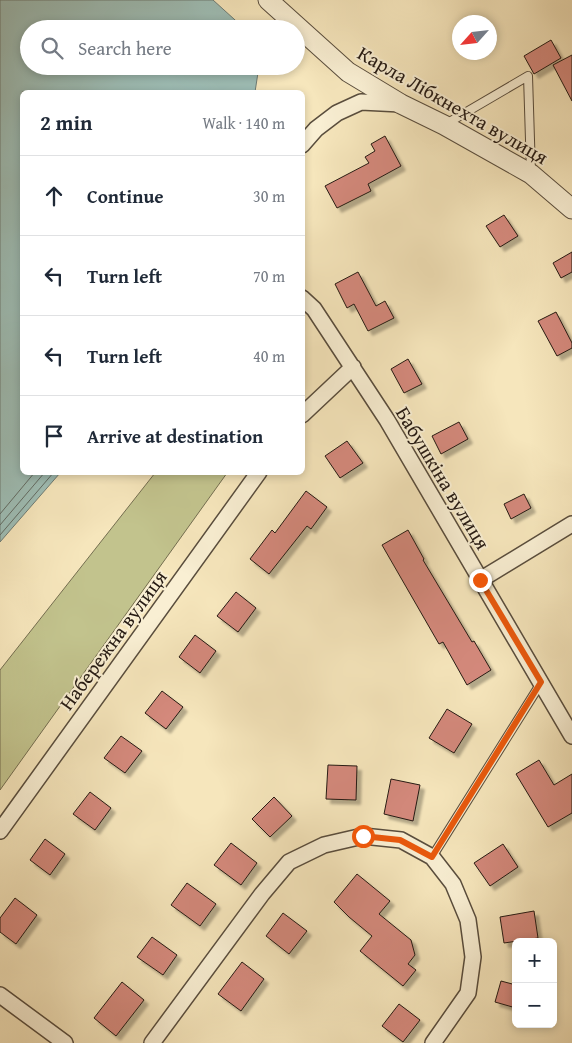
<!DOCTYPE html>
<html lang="en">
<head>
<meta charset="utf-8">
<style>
  :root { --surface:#fff; --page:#f6f6f7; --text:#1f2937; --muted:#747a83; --line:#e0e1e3 }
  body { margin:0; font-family:"Gentium Book Plus",serif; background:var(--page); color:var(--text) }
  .controls { position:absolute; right:15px; bottom:15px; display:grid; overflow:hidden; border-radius:8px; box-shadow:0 2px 8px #0003 }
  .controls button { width:45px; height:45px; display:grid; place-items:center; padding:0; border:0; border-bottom:1px solid var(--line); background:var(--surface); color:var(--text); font:25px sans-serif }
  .compass { position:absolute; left:452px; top:15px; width:45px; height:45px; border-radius:50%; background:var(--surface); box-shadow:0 2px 8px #0003; rotate:243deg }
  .stop { position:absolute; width:15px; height:15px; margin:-11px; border:4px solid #ea580c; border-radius:50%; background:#fff }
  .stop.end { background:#ea580c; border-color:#fff; box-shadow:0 1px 5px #0008 }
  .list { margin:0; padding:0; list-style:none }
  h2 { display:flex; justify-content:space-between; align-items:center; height:65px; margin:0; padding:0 20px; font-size:21px }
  h2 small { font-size:16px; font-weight:400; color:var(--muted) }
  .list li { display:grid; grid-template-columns:32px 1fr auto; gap:15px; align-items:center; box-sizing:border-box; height:80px; padding:0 20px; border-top:1px solid var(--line) }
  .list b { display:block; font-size:19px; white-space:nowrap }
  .list em { font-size:16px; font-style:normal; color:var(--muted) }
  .icon { flex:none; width:28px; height:28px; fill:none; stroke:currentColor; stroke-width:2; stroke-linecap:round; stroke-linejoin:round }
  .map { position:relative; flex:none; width:572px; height:1043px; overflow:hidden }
  .search { position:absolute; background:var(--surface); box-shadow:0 2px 8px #0003; left:20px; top:20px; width:285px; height:55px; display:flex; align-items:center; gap:12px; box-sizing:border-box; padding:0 18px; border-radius:28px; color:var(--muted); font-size:19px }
  .panel { position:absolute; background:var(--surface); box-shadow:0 2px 8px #0003; left:20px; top:90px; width:285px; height:385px; border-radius:8px }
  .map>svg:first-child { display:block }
  .green { fill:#c2c38d; stroke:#746e50 }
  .water { fill:#9ebeb6; stroke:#6e7c75 }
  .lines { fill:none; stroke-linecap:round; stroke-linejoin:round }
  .shore { stroke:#626c64; stroke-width:1 }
  .building { fill:#d4897b; stroke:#251a13; filter:url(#shadow) }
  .service-casing { stroke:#594d3d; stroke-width:10 }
  .minor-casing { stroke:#594d3d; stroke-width:18 }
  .tertiary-casing { stroke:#594d3d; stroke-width:21 }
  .service { stroke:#f9efd3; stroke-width:8 }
  .minor { stroke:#f9efd3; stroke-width:15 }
  .tertiary { stroke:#f9efd3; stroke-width:19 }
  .route { stroke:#ea580c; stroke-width:6 }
  .labels { text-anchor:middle; stroke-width:4; stroke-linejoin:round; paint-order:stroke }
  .street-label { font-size:20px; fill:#251a13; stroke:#f9efd3 }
</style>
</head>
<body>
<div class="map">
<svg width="572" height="1043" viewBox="0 0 572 1043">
  <defs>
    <filter id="shadow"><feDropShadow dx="4.5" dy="4.5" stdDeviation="1" flood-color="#0004"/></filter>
  </defs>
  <rect width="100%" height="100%" fill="#f6e6bc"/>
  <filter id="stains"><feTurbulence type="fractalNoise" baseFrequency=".004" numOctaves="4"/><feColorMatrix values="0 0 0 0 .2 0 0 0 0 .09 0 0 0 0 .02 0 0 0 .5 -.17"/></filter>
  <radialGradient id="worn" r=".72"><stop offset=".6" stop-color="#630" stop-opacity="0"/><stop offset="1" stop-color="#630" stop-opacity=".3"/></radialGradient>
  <!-- green -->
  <path class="green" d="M155,473H227L0,790V670Z"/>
  <!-- water -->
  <path class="water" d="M0,0H213L245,29H29V66H259L255,92H22V472L60,473L0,542Z"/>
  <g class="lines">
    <!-- shore -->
    <path class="shore" d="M0,514L35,472
      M0,525L45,472
      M0,535L54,472"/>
  </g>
  <!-- building -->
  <path class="building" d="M551,40L561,58L534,74L524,56Z
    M572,55V101L553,65Z
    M385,136L401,166L368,184L371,191L337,208L325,186L369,163L365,157L375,151L371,144Z
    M504,215L518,236L500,247L486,226Z
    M572,252V272L561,278L553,263Z
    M358,272L376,306L385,301L394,318L368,331L354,304L347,308L335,284Z
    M556,312L572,343V348L557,356L538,321Z
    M408,359L422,384L404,393L391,369Z
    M459,422L468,439L441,454L432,436Z
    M347,441L363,463L340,478L325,456Z
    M306,491L327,507L311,529L307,526L269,574L250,559L272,530L275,533Z
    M524,494L531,508L511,519L504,504Z
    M408,530L424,559L423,560L472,642L474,641L491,670L467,685L443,642L439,644L382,545Z
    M236,592L256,608L238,632L217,616Z
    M195,635L216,651L200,673L179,657Z
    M162,691L183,707L166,729L145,713Z
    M447,709L472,724L454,753L429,738Z
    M121,736L142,751L125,773L104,758Z
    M539,760L554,785L572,774V813L548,827L516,774Z
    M328,765L357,766L356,800L326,799Z
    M391,779L420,785L413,821L384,814Z
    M90,792L111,808L95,830L73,814Z
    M274,797L292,816L270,837L252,819Z
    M45,839L65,854L50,875L30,860Z
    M231,843L257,863L241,885L214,865Z
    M503,844L518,867L490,886L474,863Z
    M357,874L390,901L379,914L411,940L415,955L408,964L416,970L403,986L360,951L372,936L349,917L334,902Z
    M187,883L216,904L200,926L171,905Z
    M15,898L37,915L16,944L0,932V918Z
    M534,911L538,938L504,943L500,917Z
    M283,913L307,931L289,954L266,936Z
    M152,937L177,955L163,975L137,957Z
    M242,962L264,979L241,1011L218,994Z
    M501,981L516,985V1008L495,1002Z
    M122,982L144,1000L116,1036L94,1018Z
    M399,1004L420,1020L403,1042L382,1026Z"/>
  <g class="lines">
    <defs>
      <path id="service" d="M446,124L528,76L531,172
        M432,857L541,683"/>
      <path id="minor" d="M302,145L316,129L337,113L361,102L401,104
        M302,298L314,309L387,420L572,736
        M302,415L353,367
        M480,580L572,524
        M0,831L259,472
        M0,995L65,1043
        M152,1043L262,894L289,862L324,845L363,836L401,840L432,857L453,884L468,920L473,957L468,993L433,1043"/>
      <path id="tertiary" d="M268,0L348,72L401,104L444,125L531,174L572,209"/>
    </defs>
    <!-- service casing -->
    <use href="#service" class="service-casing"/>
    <!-- minor casing -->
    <use href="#minor" class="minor-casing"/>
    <!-- tertiary casing -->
    <use href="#tertiary" class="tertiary-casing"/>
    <!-- service -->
    <use href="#service" class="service"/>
    <!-- minor -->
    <use href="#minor" class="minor"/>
    <!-- tertiary -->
    <use href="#tertiary" class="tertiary"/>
  </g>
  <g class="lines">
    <!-- route -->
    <path class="route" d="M363,836L400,840L432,857L541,682L480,580"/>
  </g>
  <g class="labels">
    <!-- street labels -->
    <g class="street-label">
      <text transform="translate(453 105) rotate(30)" y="7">Карла Лібкнехта вулиця</text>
      <text transform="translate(443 478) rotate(59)" y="7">Бабушкіна вулиця</text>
      <text transform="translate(113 640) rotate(-54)" y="7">Набережна вулиця</text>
    </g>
  </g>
  <rect width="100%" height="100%" filter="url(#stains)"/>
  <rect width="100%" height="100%" fill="url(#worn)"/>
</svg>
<div class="controls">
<button>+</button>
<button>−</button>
</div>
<svg class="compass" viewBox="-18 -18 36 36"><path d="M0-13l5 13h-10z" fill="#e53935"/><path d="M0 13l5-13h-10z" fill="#747a83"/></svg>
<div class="stop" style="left:363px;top:836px"></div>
<div class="stop end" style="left:480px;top:580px"></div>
<div class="search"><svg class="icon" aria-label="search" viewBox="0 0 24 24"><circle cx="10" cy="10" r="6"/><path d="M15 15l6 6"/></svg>Search here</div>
<section class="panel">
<h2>2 min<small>Walk · 140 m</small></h2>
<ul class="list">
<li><svg class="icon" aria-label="ahead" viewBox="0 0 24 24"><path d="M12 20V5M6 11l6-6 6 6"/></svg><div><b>Continue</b></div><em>30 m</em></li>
<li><svg class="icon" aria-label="left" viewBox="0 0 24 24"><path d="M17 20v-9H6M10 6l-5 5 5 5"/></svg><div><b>Turn left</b></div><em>70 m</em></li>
<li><svg class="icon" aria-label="left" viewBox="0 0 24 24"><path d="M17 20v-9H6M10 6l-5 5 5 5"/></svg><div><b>Turn left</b></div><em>40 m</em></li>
<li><svg class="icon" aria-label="arrive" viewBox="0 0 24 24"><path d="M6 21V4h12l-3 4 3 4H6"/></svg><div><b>Arrive at destination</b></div></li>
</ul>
</section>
</div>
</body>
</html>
